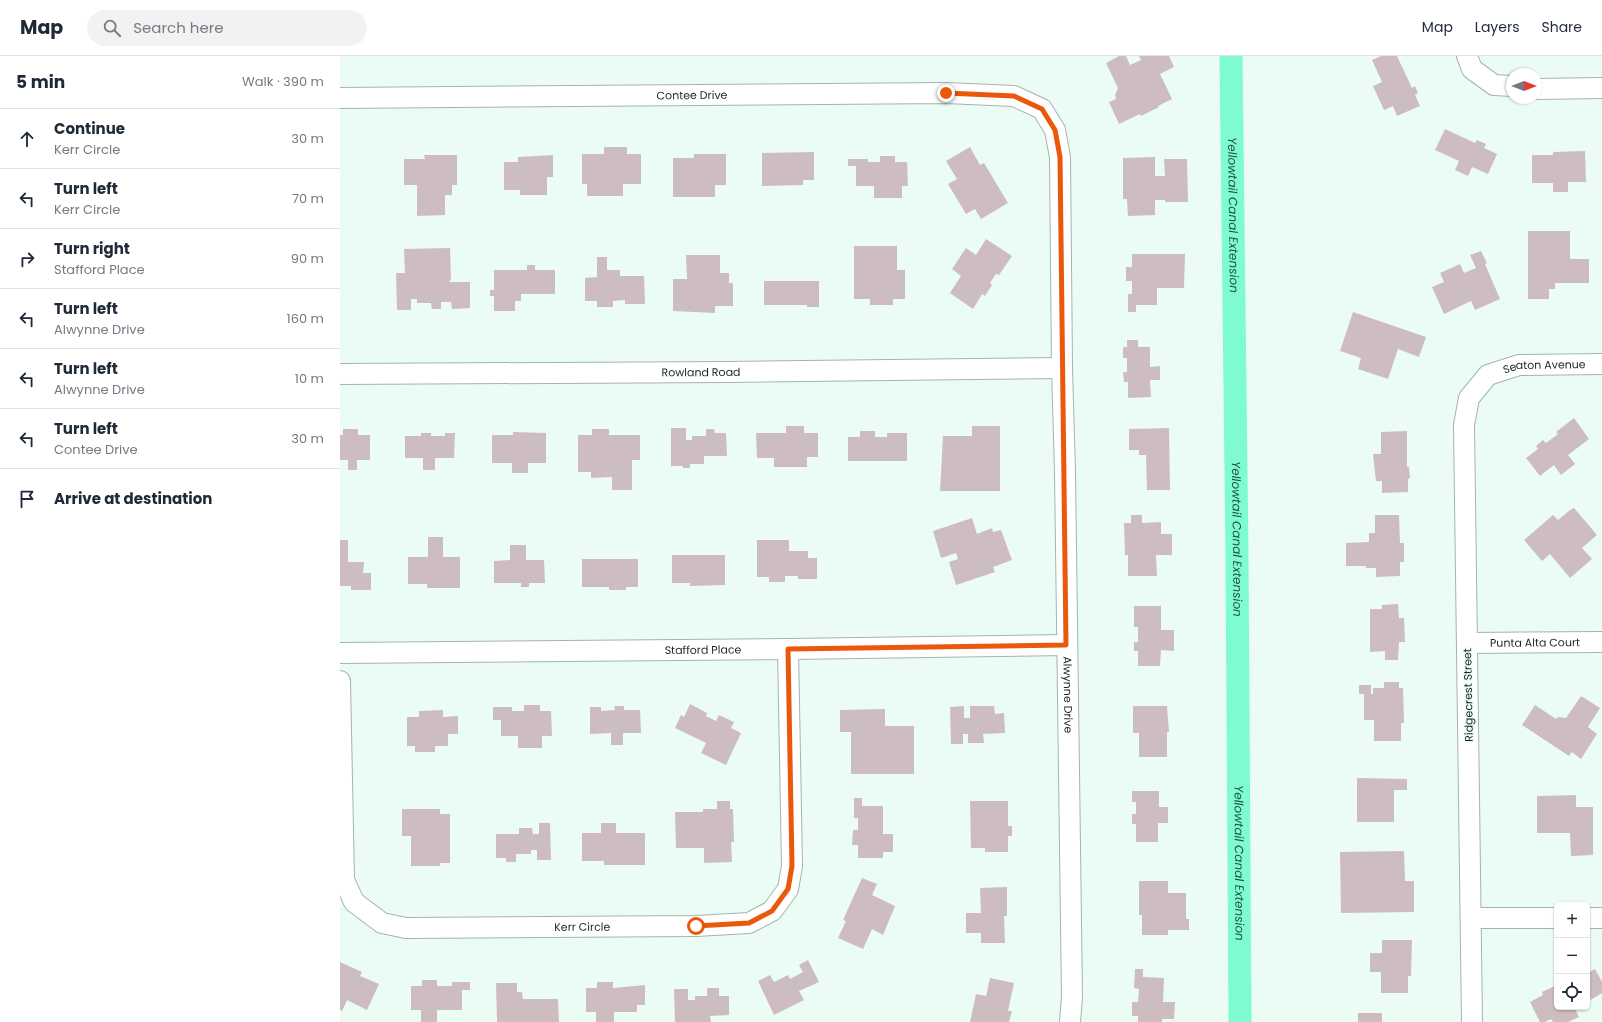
<!DOCTYPE html>
<html lang="en">
<head>
<meta charset="utf-8">
<style>
  :root { --surface:#fff; --page:#f2f2f3; --text:#1f2937; --muted:#747a83; --line:#e0e1e3 }
  body { margin:0; font-family:Poppins,sans-serif; background:var(--page); color:var(--text) }
  .controls { position:absolute; right:12px; bottom:12px; display:grid; overflow:hidden; border-radius:6px; box-shadow:0 1px 3px #0004 }
  .controls button { width:36px; height:36px; display:grid; place-items:center; padding:0; border:0; border-bottom:1px solid var(--line); background:var(--surface); color:var(--text); font:20px sans-serif }
  .compass { position:absolute; left:1166px; top:12px; width:36px; height:36px; border-radius:50%; background:var(--surface); box-shadow:0 1px 3px #0004; rotate:90deg }
  .stop { position:absolute; width:12px; height:12px; margin:-9px; border:3px solid #ea580c; border-radius:50%; background:#fff }
  .stop.end { background:#ea580c; border-color:#fff; box-shadow:0 1px 4px #0008 }
  .list { margin:0; padding:0; list-style:none }
  h2 { display:flex; justify-content:space-between; align-items:center; height:52px; margin:0; padding:0 16px; font-size:17px }
  h2 small { font-size:13px; font-weight:400; color:var(--muted) }
  .list li { display:grid; grid-template-columns:26px 1fr auto; gap:12px; align-items:center; box-sizing:border-box; height:60px; padding:0 16px; border-top:1px solid var(--line) }
  .list b { display:block; font-size:15px; white-space:nowrap }
  .list p { margin:0; font-size:13px; white-space:nowrap; color:var(--muted) }
  .list em { font-size:13px; font-style:normal; color:var(--muted) }
  .icon { flex:none; width:22px; height:22px; fill:none; stroke:currentColor; stroke-width:2; stroke-linecap:round; stroke-linejoin:round }
  .map { position:relative; flex:none; width:1262px; height:966px; overflow:hidden }
  header { display:flex; align-items:center; gap:24px; box-sizing:border-box; height:56px; padding:0 20px; background:var(--surface); border-bottom:1px solid var(--line) }
  header strong { font-size:19px }
  nav { display:flex; gap:22px; margin-inline-start:auto; font-size:14px }
  .search { width:280px; height:36px; background:var(--page); display:flex; align-items:center; gap:10px; box-sizing:border-box; padding:0 14px; border-radius:22px; color:var(--muted); font-size:15px }
  main { display:flex }
  aside { flex:1; background:var(--surface) }
  .map>svg:first-child { display:block }
  .lines { fill:none; stroke-linecap:round; stroke-linejoin:round }
  .canal { stroke:#7efbd2; stroke-width:23 }
  .building { fill:#cebdc0 }
  .street-casing { stroke:#a4b4ad; stroke-width:22 }
  .street { stroke:#fff; stroke-width:20 }
  .route { stroke:#ea580c; stroke-width:5 }
  .labels { text-anchor:middle; stroke-width:3; stroke-linejoin:round; paint-order:stroke }
  .street-label { font-size:11px; fill:#1e2422; stroke:#ebfcf5 }
  .water-label { font-size:12px; font-style:italic; fill:#1f5443; stroke:#ebfcf5 }
</style>
</head>
<body>
<header>
<strong>Map</strong>
<div class="search"><svg class="icon" aria-label="search" viewBox="0 0 24 24"><circle cx="10" cy="10" r="6"/><path d="M15 15l6 6"/></svg>Search here</div>
<nav><a>Map</a><a>Layers</a><a>Share</a></nav>
</header>
<main>
<aside>
<h2>5 min<small>Walk · 390 m</small></h2>
<ul class="list">
<li><svg class="icon" aria-label="ahead" viewBox="0 0 24 24"><path d="M12 20V5M6 11l6-6 6 6"/></svg><div><b>Continue</b><p>Kerr Circle</p></div><em>30 m</em></li>
<li><svg class="icon" aria-label="left" viewBox="0 0 24 24"><path d="M17 20v-9H6M10 6l-5 5 5 5"/></svg><div><b>Turn left</b><p>Kerr Circle</p></div><em>70 m</em></li>
<li><svg class="icon" aria-label="right" viewBox="0 0 24 24"><path d="M7 20v-9h11M14 6l5 5-5 5"/></svg><div><b>Turn right</b><p>Stafford Place</p></div><em>90 m</em></li>
<li><svg class="icon" aria-label="left" viewBox="0 0 24 24"><path d="M17 20v-9H6M10 6l-5 5 5 5"/></svg><div><b>Turn left</b><p>Alwynne Drive</p></div><em>160 m</em></li>
<li><svg class="icon" aria-label="left" viewBox="0 0 24 24"><path d="M17 20v-9H6M10 6l-5 5 5 5"/></svg><div><b>Turn left</b><p>Alwynne Drive</p></div><em>10 m</em></li>
<li><svg class="icon" aria-label="left" viewBox="0 0 24 24"><path d="M17 20v-9H6M10 6l-5 5 5 5"/></svg><div><b>Turn left</b><p>Contee Drive</p></div><em>30 m</em></li>
<li><svg class="icon" aria-label="arrive" viewBox="0 0 24 24"><path d="M6 21V4h12l-3 4 3 4H6"/></svg><div><b>Arrive at destination</b></div></li>
</ul>
</aside>
<div class="map">
<svg width="1262" height="966" viewBox="0 0 1262 966">
  <rect width="100%" height="100%" fill="#ebfcf5"/>
  <g class="lines">
    <!-- canal -->
    <path class="canal" id="s1" d="M891,0L897,499L900,966"/>
  </g>
  <!-- building -->
  <path class="building" d="M779,0H786L790,9L801,4L799,0H829L834,11L820,18L832,43L818,50L819,51L801,60L800,58L779,68L769,46L776,43L775,39L778,32L766,7Z
    M1041,0H1057L1072,32L1075,30L1078,37L1075,39L1080,50L1057,60L1053,50L1044,54L1033,30L1042,26L1032,4Z
    M1105,73L1135,87L1137,84L1146,88L1144,92L1157,98L1148,118L1132,111L1128,120L1115,114L1119,105L1095,94Z
    M264,91H287V98H301V128H283V140H247V128H242V98H264Z
    M630,91L640,109L644,107L668,147L641,163L635,153L626,158L608,128L617,123L606,105Z
    M1245,95L1246,126H1228V136H1213V127H1192V99H1213V96Z
    M474,96V124H463V129L422,130V97Z
    M354,98H386V129H375V141H333V102H354Z
    M84,99H117V129H112V139H105V159L77,160V129H64V103H85Z
    M213,99V121H207V139H180V134H164V106H178V101Z
    M540,100H555V106H567L568,130H562V142H534V130H516V110H508V103H528V106H540Z
    M815,101V120H825L824,103H847L848,146H825V144H815V159L788,160L787,143H783V102Z
    M1188,175H1230V203H1249V227H1215V233H1209V243H1188Z
    M646,183L672,200L659,219L656,218L650,227L652,229L645,240L642,238L633,253L610,237L621,220L612,213L626,192L636,199Z
    M514,190H557V214H565V243H553V249H530V243H514Z
    M110,192L111,223L109,226H130V252L112,253L111,246H101V253H92L91,247H77V243H71V254H57L56,217H65L64,193Z
    M1141,195L1147,207L1145,208L1160,243L1135,254L1131,245L1104,258L1092,231L1104,226L1100,217L1120,208L1124,217L1136,212L1130,199Z
    M792,198H845L844,232H817V249H796V256H788V238H792V225H786V211H792Z
    M346,199H380V217H389V227H393V250H375V257L333,255V223H347Z
    M257,201H267V214H280V220H304L305,248H285V244L273,245V251H257V245H245V222L257,221Z
    M187,209H195V214H215V238H181V245H175V255H154V240H150V234H154V214H187Z
    M424,225H479V251H467V249H424Z
    M1013,256L1086,281L1079,301L1058,293L1048,323L1018,313L1021,302L1000,295Z
    M787,284H798V291H810V311L820,310V324H810L811,341L788,342V326H784L783,316H787V302H783V291H787Z
    M1234,362L1249,383L1228,399L1235,408L1221,419L1214,409L1200,420L1186,402L1198,393L1196,390L1203,384L1206,387L1218,378L1216,376Z
    M446,370H464V377H478V401H467V411H434V402H417L416,377H446Z
    M632,370H660V435H600L603,380H632Z
    M331,372H346V384H352V380H366V373H374L375,377H386L387,400H364V408H350V412H343V410H331Z
    M829,372L830,434H807L806,399H799V394H789V373Z
    M3,373H18V379H30V404H17V414H8V404H0V379H3Z
    M252,373H269V379H300V404H292V434H272V421L251,422V416H238V379H252Z
    M520,375H535V381H547V377H567V405H508V381H520Z
    M1067,375V411H1069L1070,422L1068,423V436L1042,437V425H1036L1033,398H1041V376Z
    M173,376L206,377V407H188V417H172V407H152V379H173Z
    M81,377H91V380H105V377H115L114,402H95V414H83V402H65V380H81Z
    M1234,452L1257,479L1242,492L1252,503L1230,522L1210,498L1202,505L1184,484L1213,459L1218,464L1230,454Z
    M791,459H802V467L821,466V478H832V499H816L817,520H788V499H785L784,467H791Z
    M1035,459H1059L1060,487H1064V506H1060V520L1036,521V512H1026V510H1006V487L1029,486V477H1035Z
    M632,462L637,478L652,472L653,476L661,474L672,504L653,511L655,516L616,529L609,506L618,503L616,497L601,502L593,475Z
    M88,481H103V501H120V532H87V528H68V501H88Z
    M0,484H8V506H24L23,517H31V534H11V530H0Z
    M417,484H449V495H468V502H477V523H458V520H445V526H429V521H417Z
    M170,489H186V504H204L205,527H189V531H181V527H154V505L170,504Z
    M332,499H385V529L350,530V527H332Z
    M242,503H298V531H286V534H269V531H242Z
    M1058,548L1059,562H1064L1065,586H1059L1058,604H1045V595L1030,596V553H1042V549Z
    M794,550H821V574H834V595L821,594L820,610H798V595H794V586H798V571H794Z
    M1044,626H1059V632H1063L1064,667H1061V685H1034V664H1024V638H1019V629H1031V638H1033V632H1044Z
    M1241,640L1260,652L1248,671L1257,678L1241,703L1232,696L1229,700L1182,669L1195,649L1216,663L1218,661L1226,662Z
    M350,648L367,657L366,660L376,665L379,659L394,666L391,672L401,677L386,709L361,697L366,687L335,672L341,659L344,661Z
    M184,649H200V655H211L212,680H202V692H178V680H161V664H153V651H172V655H184Z
    M274,650H284V654H300L301,677H283V689H271V677L250,678V651H261V655L275,654Z
    M624,650V662H630V650H654L655,658L664,657L665,677L643,678L644,687H628V678H623V688H611L610,651Z
    M793,650H827L829,676H827V701H799V677H793Z
    M545,653V670H574V718H511V676H500V654Z
    M103,654V661L118,660V678H108V690H95V696H75V690H67V661H79V655Z
    M1017,722L1067,723V734H1054V766H1017Z
    M792,735H819V751H828V767H818V786H796V768H792V758H796V746H792Z
    M1236,739V751H1253V799L1231,800L1230,777H1197V740Z
    M514,742H522V750H543V778H553V796H543V802H518V789H512L513,774H518V762H514Z
    M377,745H390V753H393L394,786H391L392,806L364,807V792H336L335,756H363V753H377Z
    M630,745H668V770H672V780H668V796H645V792H631Z
    M62,753H100V758H110V807H100V810H71V780H62Z
    M199,767H210L211,804H197V794H191V798H176V806H166V802H156V778H179V772H192L193,778H199Z
    M261,767H276V777H305V809H264V805H242V777H261Z
    M1064,795L1065,825H1074V856L1001,857L1000,796Z
    M522,822L537,828L532,839L555,850L543,879L532,873L523,893L498,882L506,865L503,864Z
    M799,825H828V837H846V863H849V874H828V879H802V859H799Z
    M667,831V860H664L665,887H641V877H626V857H641L640,832Z
    M1042,884H1072L1071,920H1068V937H1041V916H1030V897H1042Z
    M468,904L479,926L459,935L464,944L434,959L418,925L430,919L434,926L448,919L450,923L463,916L459,909Z
    M0,906L22,916L20,920L39,928L27,954L7,944L2,955L0,954Z
    M795,913H803V921L824,922L823,946H835L834,963H822V966H798V960H792V946H798L799,933L794,932Z
    M1255,913L1262,926V937L1247,946V917Z
    M650,922L674,927L668,955H672L669,966H630L636,938L646,940Z
    M82,924H97V930H112V926H130V934H122V954H97V966H81V954H71V930H82Z
    M257,926H273V932L305,929V949H297V956H274V966H256V956H246V932H257Z
    M156,927H177V936H182L183,943H218L219,966H157Z
    M1217,929V951H1234L1239,961L1228,966H1213L1211,963L1205,966H1200L1190,946L1203,939L1202,936Z
    M367,932H379V940H389V959L370,960L371,966H335L334,933H348V944H355V940H367Z
    M1018,957H1042V966H1018Z"/>
  <g class="lines">
    <defs>
      <g id="street">
        <path d="M1127,0L1132,13L1154,29L1172,30"/>
        <path d="M1196,33L1262,32"/>
        <path id="s2" d="M0,42L606,37L674,40L702,53L715,74L720,101L722,312L725,416L732,941L730,966"/>
        <path id="s3" d="M0,318L388,316L722,312"/>
        <path id="s4" d="M1128,587L1262,586"/>
        <path id="s5" d="M0,597L448,593L727,589"/>
        <path id="s6" d="M0,625L4,824L14,846L42,867L66,872L356,870L409,867L432,855L448,833L452,810L448,593"/>
        <path d="M1131,862H1217"/>
        <path d="M1247,862H1262"/>
        <path id="s7" d="M1132,966L1124,369L1129,342L1148,319L1179,309L1262,308"/>
      </g>
    </defs>
    <!-- street casing -->
    <use href="#street" class="street-casing"/>
    <!-- street -->
    <use href="#street" class="street"/>
  </g>
  <g class="lines">
    <!-- route -->
    <path class="route" d="M356,870L409,867L432,855L448,833L452,810L448,593L726,589L720,101L715,74L702,53L674,40L606,37"/>
  </g>
  <g class="labels">
    <!-- street labels -->
    <g class="street-label">
      <text dy="4" stroke="none"><textPath href="#s2" startOffset="352">Contee Drive</textPath></text>
      <text dy="4" stroke="none"><textPath href="#s7" startOffset="712">Seaton Avenue</textPath></text>
      <text dy="4" stroke="none"><textPath href="#s3" startOffset="361">Rowland Road</textPath></text>
      <text dy="4" stroke="none"><textPath href="#s4" startOffset="67">Punta Alta Court</textPath></text>
      <text dy="4" stroke="none"><textPath href="#s5" startOffset="363">Stafford Place</textPath></text>
      <text dy="4" stroke="none"><textPath href="#s2" startOffset="1295">Alwynne Drive</textPath></text>
      <text transform="translate(1128 639) rotate(-91)" y="4">Ridgecrest Street</text>
      <text dy="4" stroke="none"><textPath href="#s6" startOffset="459">Kerr Circle</textPath></text>
    </g>
    <!-- water labels -->
    <g class="water-label">
      <text dy="4" stroke="none"><textPath href="#s1" startOffset="159">Yellowtail Canal Extension</textPath></text>
      <text dy="4" stroke="none"><textPath href="#s1" startOffset="483">Yellowtail Canal Extension</textPath></text>
      <text dy="4" stroke="none"><textPath href="#s1" startOffset="807">Yellowtail Canal Extension</textPath></text>
    </g>
  </g>
</svg>
<div class="controls">
<button>+</button>
<button>−</button>
<button><svg class="icon" aria-label="locate" viewBox="0 0 24 24"><circle cx="12" cy="12" r="6"/><path d="M12 2v4M12 18v4M2 12h4M18 12h4"/></svg></button>
</div>
<svg class="compass" viewBox="-18 -18 36 36"><path d="M0-13l5 13h-10z" fill="#e53935"/><path d="M0 13l5-13h-10z" fill="#747a83"/></svg>
<div class="stop" style="left:356px;top:870px"></div>
<div class="stop end" style="left:606px;top:37px"></div>
</div>
</main>
</body>
</html>
